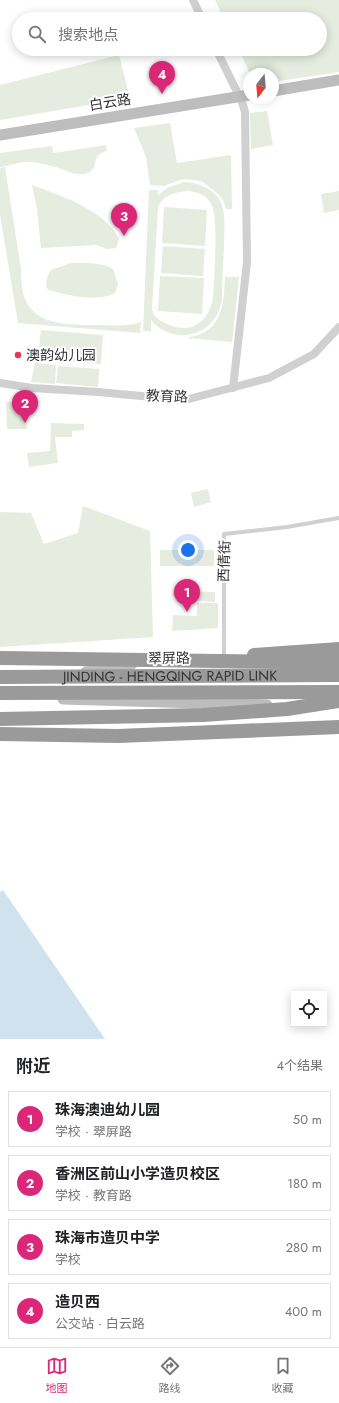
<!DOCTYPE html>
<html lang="zh">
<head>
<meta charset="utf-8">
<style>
  :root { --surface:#fff; --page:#f6f6f6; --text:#202124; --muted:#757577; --line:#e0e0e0; --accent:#db2777 }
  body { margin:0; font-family:Jost,"Noto Sans SC",sans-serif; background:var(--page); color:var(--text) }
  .controls { position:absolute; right:12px; bottom:12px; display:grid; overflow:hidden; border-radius:0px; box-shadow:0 2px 10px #0003 }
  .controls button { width:36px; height:36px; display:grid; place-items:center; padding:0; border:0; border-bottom:1px solid var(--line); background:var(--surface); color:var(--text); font:20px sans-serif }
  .compass { position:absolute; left:243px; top:68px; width:36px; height:36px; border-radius:50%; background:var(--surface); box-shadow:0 2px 10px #0003; rotate:196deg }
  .you { position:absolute; left:188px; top:550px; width:14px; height:14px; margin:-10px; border:3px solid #fff; border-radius:50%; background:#1a73e8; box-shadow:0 0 0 6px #1a73e833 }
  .badge { display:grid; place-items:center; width:26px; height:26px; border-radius:50%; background:var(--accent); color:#fff; font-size:13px; font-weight:700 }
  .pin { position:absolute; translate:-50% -33px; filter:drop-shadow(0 1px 2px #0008) }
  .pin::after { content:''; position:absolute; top:21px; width:14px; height:12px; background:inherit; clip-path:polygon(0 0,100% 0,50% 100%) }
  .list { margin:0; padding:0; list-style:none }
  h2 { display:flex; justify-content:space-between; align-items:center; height:52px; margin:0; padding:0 16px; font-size:17px }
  h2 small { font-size:13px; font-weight:400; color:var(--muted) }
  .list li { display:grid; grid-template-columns:26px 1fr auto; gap:12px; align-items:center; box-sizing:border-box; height:56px; margin:0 8px 8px; padding:0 8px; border:1px solid var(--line); border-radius:0px }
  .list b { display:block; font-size:15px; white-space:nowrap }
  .list p { margin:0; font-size:13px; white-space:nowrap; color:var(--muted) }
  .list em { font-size:13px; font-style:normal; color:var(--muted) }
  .icon { flex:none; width:22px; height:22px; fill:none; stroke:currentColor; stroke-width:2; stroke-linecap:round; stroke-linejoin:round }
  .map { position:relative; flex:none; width:339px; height:1039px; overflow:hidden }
  .search { position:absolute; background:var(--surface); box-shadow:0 2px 10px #0003; left:12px; right:12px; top:12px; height:44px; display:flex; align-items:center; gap:10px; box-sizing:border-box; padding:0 14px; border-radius:22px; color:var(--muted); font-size:15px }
  .sheet { height:308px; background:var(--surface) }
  nav { display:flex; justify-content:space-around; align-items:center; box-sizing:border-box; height:56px; border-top:1px solid var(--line); background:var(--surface); font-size:11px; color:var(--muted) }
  nav a { display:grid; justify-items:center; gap:2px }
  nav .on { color:var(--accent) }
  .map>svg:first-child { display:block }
  .green { fill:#e6ecdf; fill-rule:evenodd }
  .water { fill:#cfe2ee }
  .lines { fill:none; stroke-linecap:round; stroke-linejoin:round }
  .lane { stroke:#d0d0d0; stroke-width:4 }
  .street { stroke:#d0d0d0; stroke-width:8 }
  .secondary { stroke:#bdbdbd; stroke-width:11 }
  .highway { stroke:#9a9a9a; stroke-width:14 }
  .highway-bridge { stroke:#9a9a9a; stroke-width:14 }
  .poi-dot { fill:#e63946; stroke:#fff; stroke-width:1.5 }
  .labels { text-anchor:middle; stroke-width:4; stroke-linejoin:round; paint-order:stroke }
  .street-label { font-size:14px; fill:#333; stroke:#fff }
  .poi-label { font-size:14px; fill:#333; stroke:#fff; text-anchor:start }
</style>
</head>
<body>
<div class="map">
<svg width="339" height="1039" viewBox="0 0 339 1039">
  <rect width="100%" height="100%" fill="#fff"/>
  <!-- green -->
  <path class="green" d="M215,0H339V72L273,82V74H250L239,49H320V19H224Z
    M119,55L130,98L0,120V85Z
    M267,111L273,145L251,149L250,113Z
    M170,123L177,163L231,155L232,209H226L223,200L218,194L203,182L195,180L183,179L164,186L150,185L146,157L134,128Z
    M106,145L107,151C88,155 102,171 84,174C73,176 62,168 51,166C43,164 32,161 24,162C16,163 8,166 0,167V153L52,146L53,153Z
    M5,167L21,269C19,322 52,325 95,325C110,325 127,327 141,322L140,333L18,323L0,215V168Z
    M184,182C199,183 216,189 222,205C226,218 224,234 224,248C223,265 222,283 222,300C220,306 219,313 215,318C200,340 168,341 151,320V331H143L149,190H158V195L167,188ZM187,191C196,191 206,195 211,203C219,216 214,280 213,298C208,323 191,335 167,324C160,321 153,316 152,309L158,207C163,195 176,192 187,191Z
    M32,185C59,195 107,211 119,239L116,248L107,249L96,245L41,248L37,209Z
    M339,191V210L324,213L321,194Z
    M164,207L207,210L205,246L162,243Z
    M163,246L205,249L203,276L161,273Z
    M71,263C85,263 102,262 113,269L118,284L115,293C95,303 69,295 48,290C44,282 47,277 51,270Z
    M160,276L204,278L202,314L158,311Z
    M225,277H239L232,342L187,338C193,336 200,335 205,332C224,321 224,296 225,277Z
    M41,330L103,335L101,364L38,358Z
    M35,363L56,365L55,384L31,382Z
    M58,366L99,369L98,387L56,383Z
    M26,401L27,429H7L6,402Z
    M51,423L84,424V430L72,431V437H55L58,463L29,467L27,453L50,451Z
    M208,489L211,502L194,507L191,493Z
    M83,506L150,531L153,637L0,647V512L31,513L44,544L78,533Z
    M160,550H214V566H160Z
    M173,591L215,592V602L196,601V597L173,596Z
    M197,603H218V628L172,631L173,615L197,616Z"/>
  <!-- water -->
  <path class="water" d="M3,890L105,1039H0V892Z"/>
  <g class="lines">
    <!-- lane -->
    <path class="lane" d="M224,656V534L287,527L339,518"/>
    <!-- street -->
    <path class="street" d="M193,0L202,19
      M216,49L242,102L245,112L247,262L233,388
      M0,383L32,388L98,392L185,400L269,378L314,354L339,327"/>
    <!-- secondary -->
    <path class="secondary" d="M273,91L339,80
      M0,135L249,95
      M86,672L132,664
      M63,699L267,705"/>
    <!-- highway -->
    <g class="highway">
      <path d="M254,655L339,649"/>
      <path d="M289,662H339"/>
      <path id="s1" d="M0,677L339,675"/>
      <path d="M0,693L339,692"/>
      <path d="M0,734L118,736L339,727"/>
    </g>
    <!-- highway-bridge -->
    <path class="highway-bridge" d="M0,658L285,662
      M0,719L203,715L287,709L339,701"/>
  </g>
  <!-- markers -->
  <circle class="poi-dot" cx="18" cy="355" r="4"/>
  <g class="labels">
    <!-- street labels -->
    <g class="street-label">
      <text transform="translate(110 102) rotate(-9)" y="5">白云路</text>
      <text transform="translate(167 396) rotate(2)" y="5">教育路</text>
      <text transform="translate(224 561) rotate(-88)" y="5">西倩街</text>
      <text transform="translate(169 658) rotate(-1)" y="5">翠屏路</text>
      <text dy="5" stroke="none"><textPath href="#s1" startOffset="170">JINDING - HENGQING RAPID LINK</textPath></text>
    </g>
    <!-- poi labels -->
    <g class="poi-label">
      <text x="26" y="360">澳韵幼儿园</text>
    </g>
  </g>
</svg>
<div class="controls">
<button><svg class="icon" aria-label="locate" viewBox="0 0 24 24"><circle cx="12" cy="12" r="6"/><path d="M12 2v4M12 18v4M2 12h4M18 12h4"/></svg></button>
</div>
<svg class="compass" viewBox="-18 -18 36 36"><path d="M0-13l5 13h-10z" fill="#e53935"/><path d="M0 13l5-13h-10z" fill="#757577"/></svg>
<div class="you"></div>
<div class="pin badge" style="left:187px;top:612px">1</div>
<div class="pin badge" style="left:25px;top:423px">2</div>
<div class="pin badge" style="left:124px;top:236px">3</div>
<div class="pin badge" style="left:162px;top:94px">4</div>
<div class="search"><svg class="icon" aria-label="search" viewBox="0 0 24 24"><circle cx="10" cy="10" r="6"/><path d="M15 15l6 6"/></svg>搜索地点</div>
</div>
<section class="sheet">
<h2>附近<small>4个结果</small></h2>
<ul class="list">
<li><span class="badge">1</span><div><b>珠海澳迪幼儿园</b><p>学校 · 翠屏路</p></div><em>50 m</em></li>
<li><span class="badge">2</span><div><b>香洲区前山小学造贝校区</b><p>学校 · 教育路</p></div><em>180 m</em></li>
<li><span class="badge">3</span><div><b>珠海市造贝中学</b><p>学校</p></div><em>280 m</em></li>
<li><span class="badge">4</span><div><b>造贝西</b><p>公交站 · 白云路</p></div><em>400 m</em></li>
</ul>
</section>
<nav>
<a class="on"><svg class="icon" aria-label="map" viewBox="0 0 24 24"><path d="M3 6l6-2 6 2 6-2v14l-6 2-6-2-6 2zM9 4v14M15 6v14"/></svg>地图</a>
<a><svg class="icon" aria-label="directions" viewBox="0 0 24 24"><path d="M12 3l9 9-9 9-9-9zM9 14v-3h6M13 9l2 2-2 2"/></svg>路线</a>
<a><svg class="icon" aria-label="saved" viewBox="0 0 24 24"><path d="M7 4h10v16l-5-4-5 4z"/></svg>收藏</a>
</nav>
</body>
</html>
